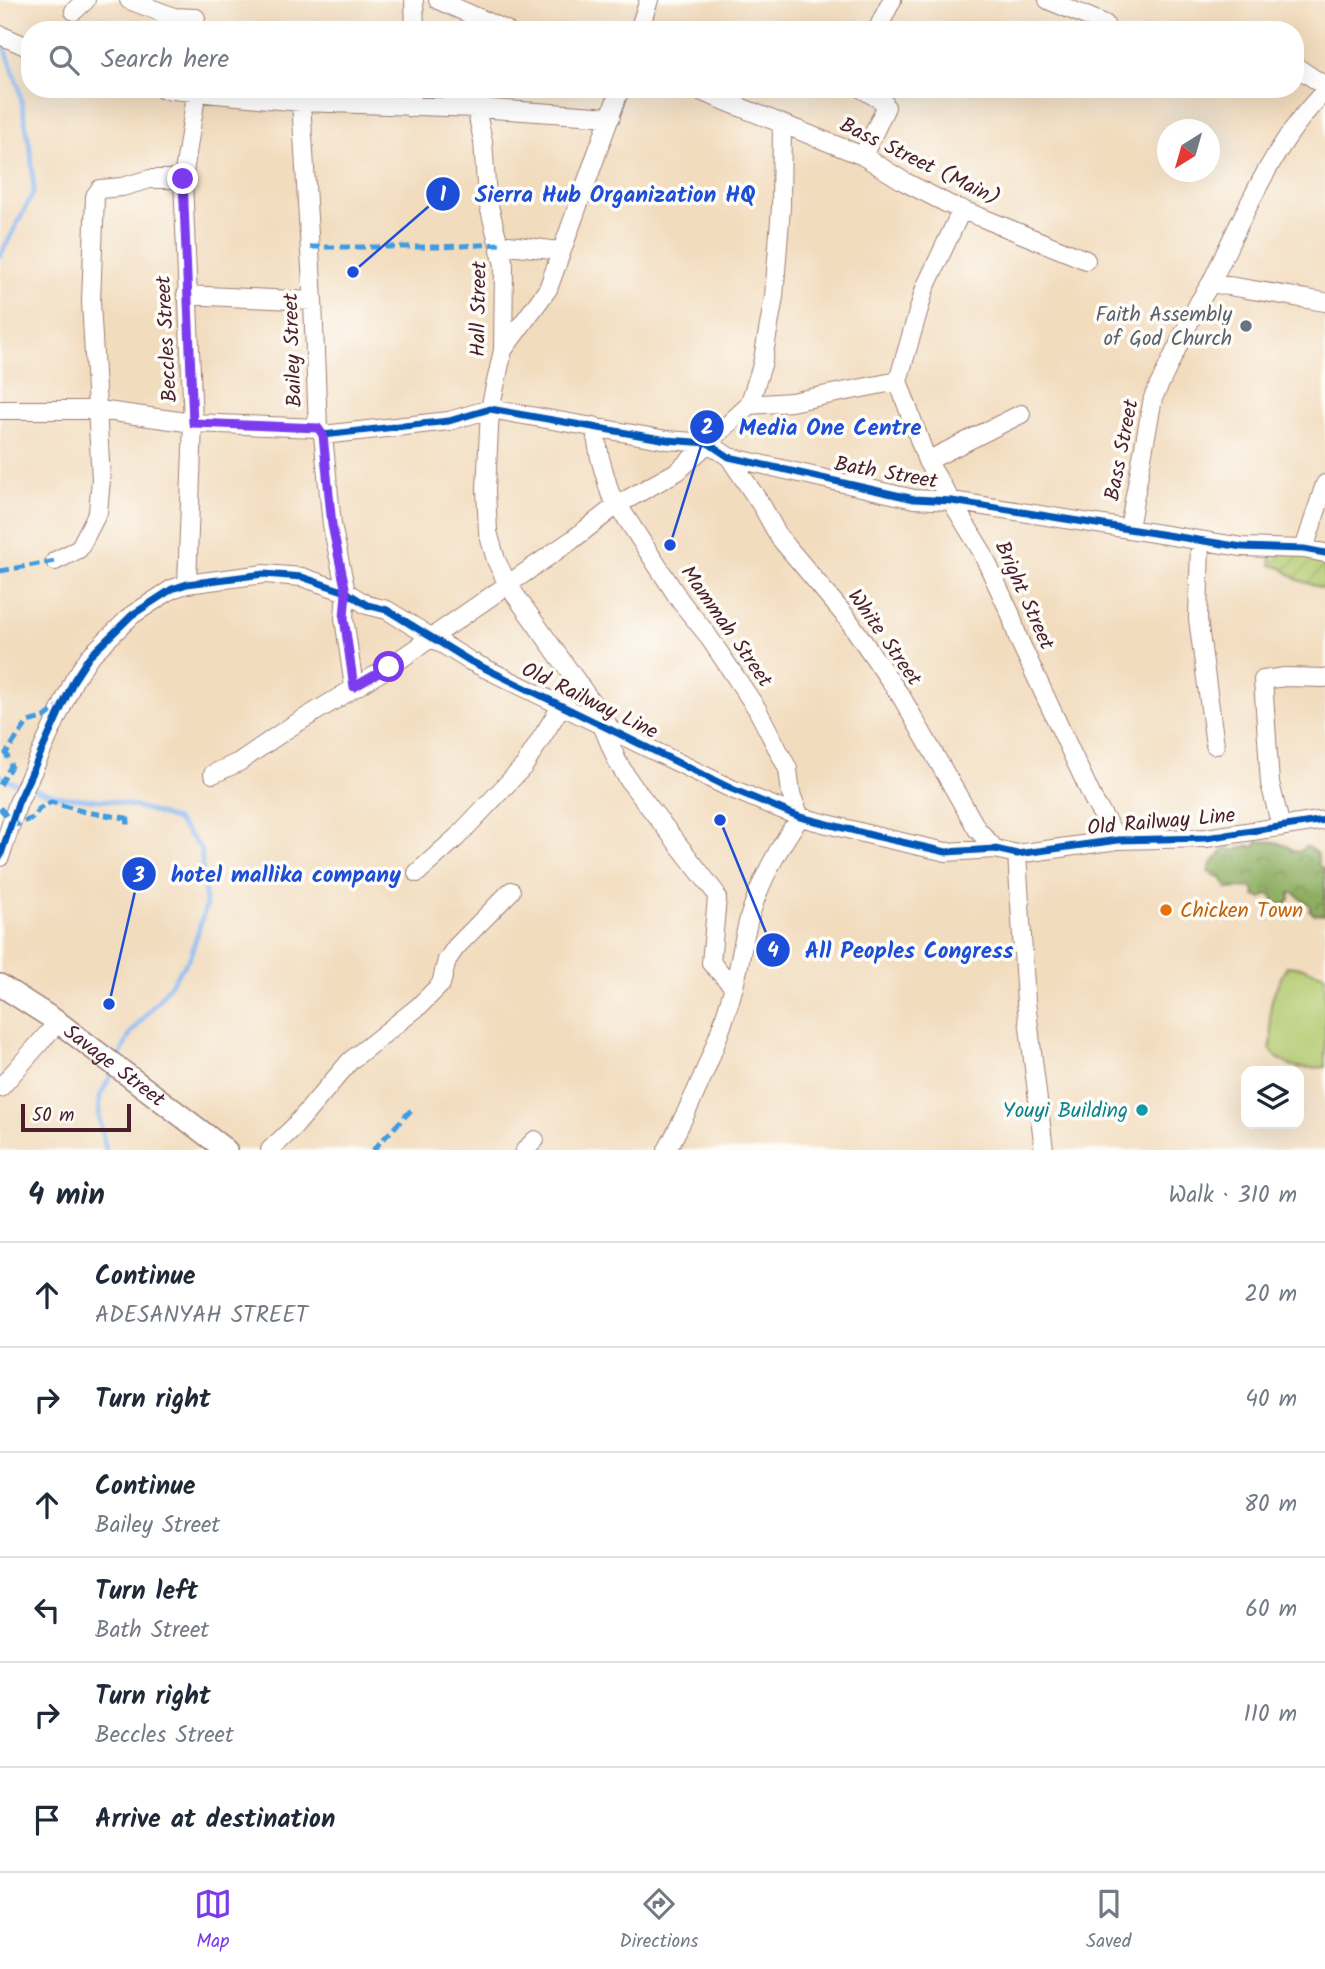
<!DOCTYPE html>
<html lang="en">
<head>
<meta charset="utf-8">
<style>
  :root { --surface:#fff; --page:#f6f6f7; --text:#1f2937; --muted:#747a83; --line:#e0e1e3; --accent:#7c3aed }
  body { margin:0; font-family:Kalam,sans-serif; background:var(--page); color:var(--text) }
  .controls { position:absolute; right:21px; bottom:21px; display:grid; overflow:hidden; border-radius:14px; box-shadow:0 7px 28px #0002 }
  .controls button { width:63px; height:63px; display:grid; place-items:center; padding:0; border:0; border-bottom:2px solid var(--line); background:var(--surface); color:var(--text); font:35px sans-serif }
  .compass { position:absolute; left:1157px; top:119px; width:63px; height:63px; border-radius:50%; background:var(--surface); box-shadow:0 7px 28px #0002; rotate:217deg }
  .scale { position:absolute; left:21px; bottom:18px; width:110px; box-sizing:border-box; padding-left:7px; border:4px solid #4a1f2b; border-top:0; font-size:19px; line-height:24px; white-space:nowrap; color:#4a1f2b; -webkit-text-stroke:5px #fdfcf7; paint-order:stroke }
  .stop { position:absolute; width:21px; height:21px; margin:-16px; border:5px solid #7c3aed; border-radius:50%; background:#fff }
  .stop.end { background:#7c3aed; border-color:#fff; box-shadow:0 2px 7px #0008 }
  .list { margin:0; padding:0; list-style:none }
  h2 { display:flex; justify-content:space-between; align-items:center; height:91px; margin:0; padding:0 28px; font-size:30px }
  h2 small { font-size:23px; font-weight:400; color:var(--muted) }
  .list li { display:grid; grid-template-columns:46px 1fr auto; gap:21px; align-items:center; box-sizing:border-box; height:105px; padding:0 28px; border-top:2px solid var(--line) }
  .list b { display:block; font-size:26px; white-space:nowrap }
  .list p { margin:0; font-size:23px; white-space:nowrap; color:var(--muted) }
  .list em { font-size:23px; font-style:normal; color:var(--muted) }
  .icon { flex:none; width:38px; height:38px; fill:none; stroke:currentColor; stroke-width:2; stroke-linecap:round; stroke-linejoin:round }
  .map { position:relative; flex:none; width:1325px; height:1150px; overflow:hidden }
  .search { position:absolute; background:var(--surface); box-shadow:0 7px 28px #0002; left:21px; right:21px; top:21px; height:77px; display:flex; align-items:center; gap:18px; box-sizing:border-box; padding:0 24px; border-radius:28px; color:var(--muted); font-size:26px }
  .sheet { height:721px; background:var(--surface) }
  nav { display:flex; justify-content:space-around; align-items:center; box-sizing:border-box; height:98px; border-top:2px solid var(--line); background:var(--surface); font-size:19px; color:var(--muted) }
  nav a { display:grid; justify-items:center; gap:4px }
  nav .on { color:var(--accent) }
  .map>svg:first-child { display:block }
  .forest { fill:url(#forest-crowns); stroke:#6c6646; stroke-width:2 }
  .park { fill:#b3ca6f; stroke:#7e744d; stroke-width:2 }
  .garden { fill:url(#garden-furrows); stroke:#7e744d; stroke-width:2 }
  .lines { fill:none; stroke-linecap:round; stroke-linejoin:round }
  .stream { stroke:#83b6f0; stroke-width:4.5 }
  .minor-casing { stroke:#9e7e74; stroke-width:20 }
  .major-casing { stroke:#9e7e74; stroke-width:24 }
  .minor { stroke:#fff; stroke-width:18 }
  .major { stroke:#fff; stroke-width:21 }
  .quiet { stroke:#409be1; stroke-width:5; stroke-dasharray:10 5; stroke-linecap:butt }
  .cycleway-casing { stroke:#fdfcf7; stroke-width:11 }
  .cycleway { stroke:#0057b8; stroke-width:7 }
  .route { stroke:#7c3aed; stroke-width:9 }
  .worship-dot { fill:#6b7280; stroke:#fdfcf7; stroke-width:2.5 }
  .food-dot { fill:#e8710a; stroke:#fdfcf7; stroke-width:2.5 }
  .culture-dot { fill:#0f9aa8; stroke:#fdfcf7; stroke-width:2.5 }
  .labels { text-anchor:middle; stroke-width:7; stroke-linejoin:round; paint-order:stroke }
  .street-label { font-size:21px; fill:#4a1f2b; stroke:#fdfcf7 }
  .worship-label { font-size:21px; fill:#5b616d; stroke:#fdfcf7; text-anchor:end }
  .food-label { font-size:21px; fill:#c56008; stroke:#fdfcf7; text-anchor:start }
  .culture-label { font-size:21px; fill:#0d838f; stroke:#fdfcf7; text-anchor:end }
  .leader { fill:none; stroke:#1d4ed8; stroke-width:2.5 }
  .callout-dot { fill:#1d4ed8; stroke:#fdfcf7; stroke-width:2.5 }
  .mark-label { font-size:21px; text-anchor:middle; font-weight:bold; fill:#fff }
  .callout-label { font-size:23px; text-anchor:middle; font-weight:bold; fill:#1d4ed8; stroke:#fdfcf7; stroke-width:7; stroke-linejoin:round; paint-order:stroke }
</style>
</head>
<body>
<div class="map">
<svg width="1325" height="1150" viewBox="0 0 1325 1150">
  <defs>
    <pattern id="forest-crowns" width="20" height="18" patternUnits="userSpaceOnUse" patternTransform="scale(1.75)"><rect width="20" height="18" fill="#8eae62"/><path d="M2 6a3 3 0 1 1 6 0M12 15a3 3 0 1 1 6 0" fill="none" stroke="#768d51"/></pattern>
    <pattern id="garden-furrows" width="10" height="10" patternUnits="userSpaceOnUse" patternTransform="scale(1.75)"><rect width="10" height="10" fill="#b3ca6f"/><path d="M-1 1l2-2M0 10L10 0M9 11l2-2" fill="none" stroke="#9bad60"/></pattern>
  </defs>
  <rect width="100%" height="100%" fill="#fdfcf7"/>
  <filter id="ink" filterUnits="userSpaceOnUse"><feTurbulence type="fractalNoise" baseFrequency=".0143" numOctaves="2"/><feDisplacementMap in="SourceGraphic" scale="14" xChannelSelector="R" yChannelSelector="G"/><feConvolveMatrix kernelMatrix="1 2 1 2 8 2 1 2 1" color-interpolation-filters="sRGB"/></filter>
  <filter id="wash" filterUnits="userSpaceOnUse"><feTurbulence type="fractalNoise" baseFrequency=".00686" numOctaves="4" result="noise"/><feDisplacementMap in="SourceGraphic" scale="28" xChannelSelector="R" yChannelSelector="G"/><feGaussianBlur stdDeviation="1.57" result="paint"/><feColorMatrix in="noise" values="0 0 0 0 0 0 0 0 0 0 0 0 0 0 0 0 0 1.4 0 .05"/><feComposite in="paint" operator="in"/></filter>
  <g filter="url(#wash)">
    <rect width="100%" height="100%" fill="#f2dcbe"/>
    <!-- forest -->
    <path class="forest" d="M1258,841C1270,841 1285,842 1293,851L1300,852L1306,846L1318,854V864L1325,871V915L1314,914L1309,910L1311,906L1294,893H1290V899L1285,905L1273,903L1274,897L1268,894L1262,898L1255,896L1254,890L1250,887L1228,889L1221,878L1208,872L1211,864L1227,847L1234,851L1249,845L1251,847H1255Z"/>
    <!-- park -->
    <path class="park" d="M1287,966L1304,968L1325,975V1067C1302,1069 1283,1069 1270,1049C1275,1038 1269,1026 1270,1014C1271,995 1278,983 1287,966Z"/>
    <!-- garden -->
    <path class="garden" d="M1270,549L1325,552V589L1296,579L1282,568L1271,565Z"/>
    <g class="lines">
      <!-- stream -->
      <path class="stream" d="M0,256L34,192L31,153L19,88L4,44
        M0,776L21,786
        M30,788L63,797L112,801L144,809L176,820L201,849L206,906L190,957L162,996L130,1034L118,1060
        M106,1150L99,1117L100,1096L113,1071"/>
    </g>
  </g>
  <g filter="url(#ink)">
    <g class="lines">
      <defs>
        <path id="minor" d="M129,0L174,17L196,18
          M414,0L415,30
          M438,0L506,30
          M1048,0L1105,24
          M74,11L86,0
          M639,30L649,0
          M877,30L892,0
          M0,35L30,48
          M1295,66L1325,86
          M162,89L301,102L476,108L611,117
          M695,89L863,156L905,182L948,204L1086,260
          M862,89L884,102L886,107L863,156
          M301,102L313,301L318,428L323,435L332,525L346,592L344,618L354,687
          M411,108L412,89
          M476,108L483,141L487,198L504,265L503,350L490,409L486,489L488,532L496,560L508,585L608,725
          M962,209L925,288L898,381L927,461L981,550L1011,615L1018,638L1095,803L1118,840
          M500,244L560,251
          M1211,283L1325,302
          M186,295L313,301
          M503,350L548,289L620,89
          M749,405L791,402L898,381
          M0,410H99L193,423L318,428
          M594,426L600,458L610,493L681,602L706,633L757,709L788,769L791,794L800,817C779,847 762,877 751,912C743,936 741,961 734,986C719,1042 695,1098 667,1150
          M323,435L449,421L490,409L667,440L708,443L729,457L914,499L952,501L1242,547L1304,549L1325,553
          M729,457L762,506L779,537L847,618L902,698L977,829L995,849
          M927,461L1021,414
          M1129,528L1153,398L1199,302L1211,283C1243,217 1273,143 1325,91
          M1200,541L1198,619L1215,745
          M1304,549L1325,484
          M55,561L79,549L98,512L101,479L91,302L95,196L100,189L122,187L150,179H183
          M187,584L193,423L183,179L197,89
          M602,725L617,761L630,782L715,892L717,898L711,963L734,987
          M213,774L239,762L287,729L389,667L572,540L617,505L678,471L749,405L762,365L774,297L781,207L782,124
          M1281,827L1270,783L1263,680L1285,677L1325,678
          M1017,854L1026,1002L1044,1150
          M0,857L18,803L74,680L89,657L132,615L172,589L187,584L264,574L302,577L346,592L367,605L387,610L470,661L732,789L800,817L875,836L946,852L995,849L1017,854L1118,840L1206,838L1325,820
          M417,873L457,837L524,766L562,705
          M0,1088L58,1022
          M270,1150L294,1127L350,1061L418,1007L441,984L447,960L456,947L511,891
          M525,1150L535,1140"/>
        <g id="major">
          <path id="s1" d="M0,985L58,1022L226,1150"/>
        </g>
      </defs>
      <!-- minor casing -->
      <use href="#minor" class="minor-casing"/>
      <!-- major casing -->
      <use href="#major" class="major-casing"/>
      <!-- minor -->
      <use href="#minor" class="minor"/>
      <!-- major -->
      <use href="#major" class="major"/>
      <!-- quiet -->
      <path class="quiet" d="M310,247H442L500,244
        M0,571L55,561
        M0,785L11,766L6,753L28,722L45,717L59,706
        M0,808L12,822
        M10,827L33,818L39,809L51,802L85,812L126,818L132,822H125
        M373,1150L414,1107"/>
      <defs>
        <path id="cycleway" d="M323,435L449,421L490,409L667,440L708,443L729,457L914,499L952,501L1242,547L1304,549L1325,553
          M0,857L18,803L74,680L89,657L132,615L172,589L187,584L264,574L302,577L346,592L367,605L387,610L470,661L732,789L800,817L875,836L946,852L995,849L1017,854L1118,840L1206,838L1325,820"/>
      </defs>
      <!-- cycleway casing -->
      <use href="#cycleway" class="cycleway-casing"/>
      <!-- cycleway -->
      <use href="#cycleway" class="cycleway"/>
    </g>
  </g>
  <g class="lines" filter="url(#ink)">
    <!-- route -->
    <path class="route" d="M183,179L193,423L318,428L323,435L332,525L346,592L344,618L354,687L389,667"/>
  </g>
  <!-- markers -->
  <circle class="worship-dot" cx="1246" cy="326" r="7"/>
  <circle class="food-dot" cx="1166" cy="910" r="7"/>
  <circle class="culture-dot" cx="1142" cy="1110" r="7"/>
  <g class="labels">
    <!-- street labels -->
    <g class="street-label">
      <text transform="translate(920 161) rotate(26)" y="7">Bass Street (Main)</text>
      <text transform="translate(478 309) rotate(-89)" y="7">Hall Street</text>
      <text transform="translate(166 339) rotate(-93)" y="7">Beccles Street</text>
      <text transform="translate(292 350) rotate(-92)" y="7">Bailey Street</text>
      <text transform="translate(1121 450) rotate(-79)" y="7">Bass Street</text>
      <text transform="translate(886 472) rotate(10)" y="7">Bath Street</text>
      <text transform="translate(1025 595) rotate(66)" y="7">Bright Street</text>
      <text transform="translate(727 626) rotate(55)" y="7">Mammah Street</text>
      <text transform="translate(885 637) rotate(55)" y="7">White Street</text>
      <text transform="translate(590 700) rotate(26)" y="7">Old Railway Line</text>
      <text transform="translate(1161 821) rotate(-5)" y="7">Old Railway Line</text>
      <text dy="7" stroke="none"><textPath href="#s1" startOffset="140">Savage Street</textPath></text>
    </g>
    <!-- worship labels -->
    <g class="worship-label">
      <text x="1232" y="321">Faith Assembly<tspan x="1232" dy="24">of God Church</tspan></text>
    </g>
    <!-- food labels -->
    <g class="food-label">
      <text x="1180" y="917">Chicken Town</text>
    </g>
    <!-- culture labels -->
    <g class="culture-label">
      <text x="1128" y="1117">Youyi Building</text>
    </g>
  </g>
  <!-- callouts -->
  <path class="leader" d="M353 272L443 194M670 545L707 427M109 1004L139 874M720 820L773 950"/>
  <g class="callout-dot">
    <circle cx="353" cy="272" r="7"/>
    <circle cx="670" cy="545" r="7"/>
    <circle cx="109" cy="1004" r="7"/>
    <circle cx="720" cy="820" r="7"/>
    <circle cx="443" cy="194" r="18"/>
    <circle cx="707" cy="427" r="18"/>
    <circle cx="139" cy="874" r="18"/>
    <circle cx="773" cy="950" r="18"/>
  </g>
  <g class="mark-label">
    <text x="443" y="201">1</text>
    <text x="707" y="434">2</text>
    <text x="139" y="882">3</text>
    <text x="773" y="957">4</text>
  </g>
  <g class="callout-label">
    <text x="615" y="202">Sierra Hub Organization HQ</text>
    <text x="830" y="435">Media One Centre</text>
    <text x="286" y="882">hotel mallika company</text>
    <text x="909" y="958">All Peoples Congress</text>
  </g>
</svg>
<div class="controls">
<button><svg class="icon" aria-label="layers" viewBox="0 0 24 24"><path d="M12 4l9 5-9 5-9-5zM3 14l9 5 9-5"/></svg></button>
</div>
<svg class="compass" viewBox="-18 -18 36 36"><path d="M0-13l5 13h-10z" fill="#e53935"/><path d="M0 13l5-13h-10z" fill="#747a83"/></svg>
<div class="scale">50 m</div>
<div class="stop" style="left:389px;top:667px"></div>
<div class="stop end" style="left:183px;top:179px"></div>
<div class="search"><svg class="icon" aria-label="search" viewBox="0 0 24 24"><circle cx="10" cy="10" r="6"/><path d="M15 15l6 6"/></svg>Search here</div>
</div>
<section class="sheet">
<h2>4 min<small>Walk · 310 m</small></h2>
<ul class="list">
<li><svg class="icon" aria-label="ahead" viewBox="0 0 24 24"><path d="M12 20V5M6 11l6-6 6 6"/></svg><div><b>Continue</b><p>ADESANYAH STREET</p></div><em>20 m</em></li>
<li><svg class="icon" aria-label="right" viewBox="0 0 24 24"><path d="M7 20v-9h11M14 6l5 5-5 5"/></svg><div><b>Turn right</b></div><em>40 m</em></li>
<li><svg class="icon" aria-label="ahead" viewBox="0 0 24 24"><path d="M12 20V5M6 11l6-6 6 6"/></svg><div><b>Continue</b><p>Bailey Street</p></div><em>80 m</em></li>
<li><svg class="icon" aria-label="left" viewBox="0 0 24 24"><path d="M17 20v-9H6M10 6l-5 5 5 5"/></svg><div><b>Turn left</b><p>Bath Street</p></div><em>60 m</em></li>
<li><svg class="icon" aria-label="right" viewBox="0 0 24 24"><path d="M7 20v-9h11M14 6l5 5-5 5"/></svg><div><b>Turn right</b><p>Beccles Street</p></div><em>110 m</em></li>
<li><svg class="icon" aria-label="arrive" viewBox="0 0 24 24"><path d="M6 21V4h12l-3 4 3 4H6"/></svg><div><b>Arrive at destination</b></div></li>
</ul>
</section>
<nav>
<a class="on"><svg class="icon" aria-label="map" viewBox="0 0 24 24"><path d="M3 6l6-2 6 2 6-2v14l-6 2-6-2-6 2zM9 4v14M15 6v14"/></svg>Map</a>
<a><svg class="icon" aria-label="directions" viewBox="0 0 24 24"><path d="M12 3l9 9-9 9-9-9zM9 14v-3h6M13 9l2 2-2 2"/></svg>Directions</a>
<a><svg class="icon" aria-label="saved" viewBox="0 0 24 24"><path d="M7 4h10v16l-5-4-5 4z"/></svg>Saved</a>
</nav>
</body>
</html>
